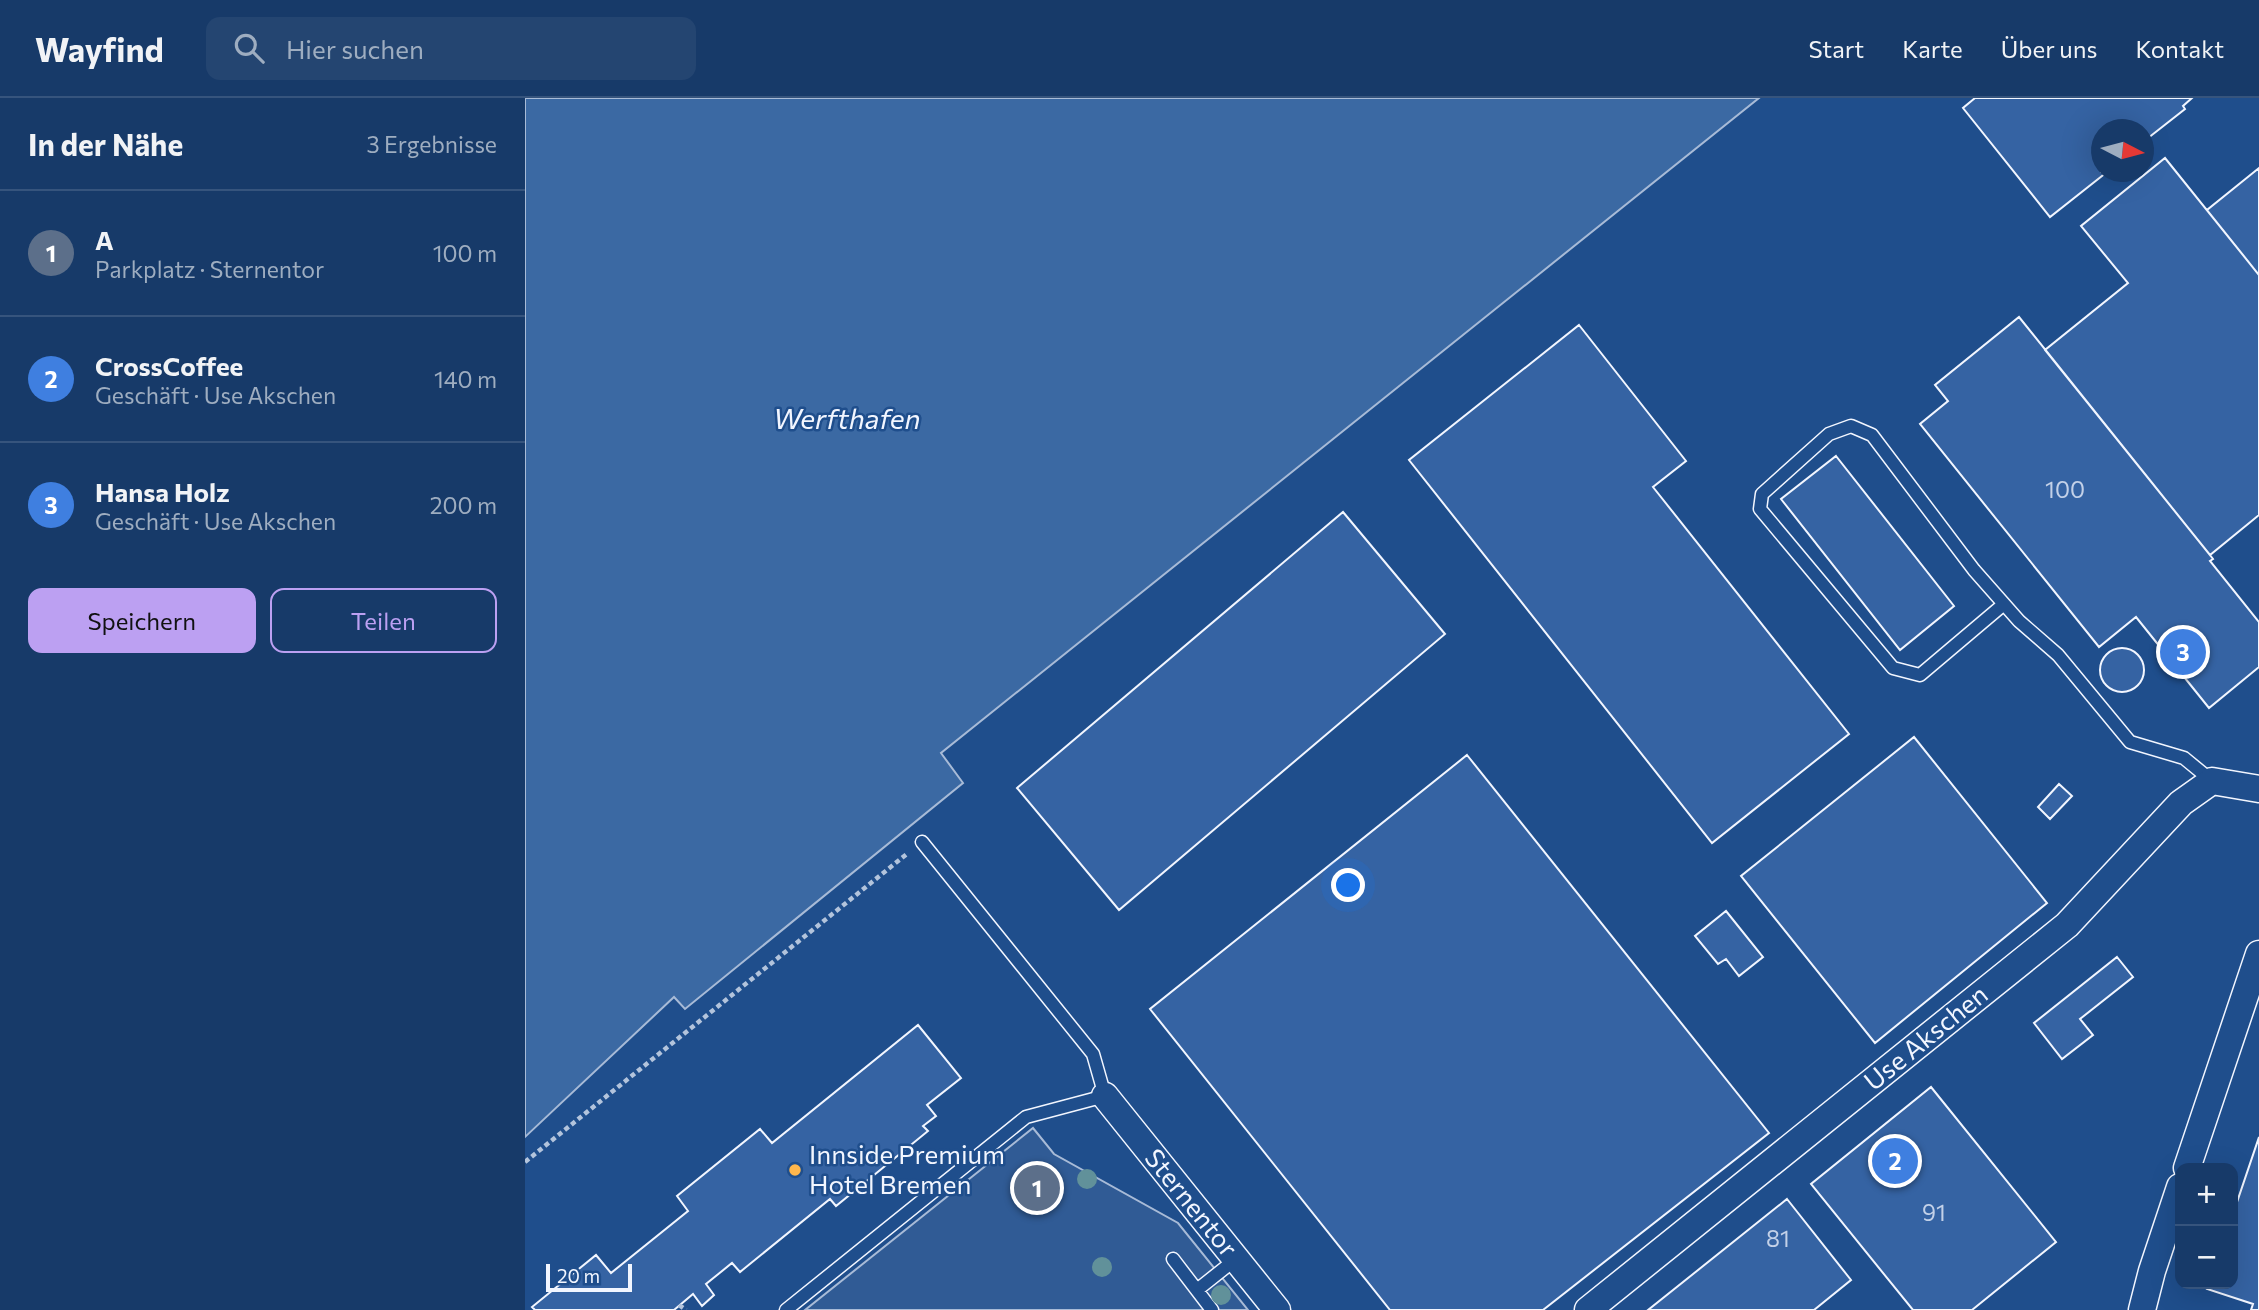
<!DOCTYPE html>
<html lang="de">
<head>
<meta charset="utf-8">
<style>
  :root { --surface:#173a69; --page:#244571; --text:#f1f3f6; --muted:#9eadc0; --line:#36547d; --accent:#bca0f2 }
  body { margin:0; font-family:Commissioner,sans-serif; background:var(--page); color:var(--text) }
  .controls { position:absolute; right:21px; bottom:21px; display:grid; overflow:hidden; border-radius:14px; box-shadow:0 7px 28px #0002 }
  .controls button { width:63px; height:63px; display:grid; place-items:center; padding:0; border:0; border-bottom:2px solid var(--line); background:var(--surface); color:var(--text); font:35px sans-serif }
  .compass { position:absolute; left:1566px; top:21px; width:63px; height:63px; border-radius:50%; background:var(--surface); box-shadow:0 7px 28px #0002; rotate:96deg }
  .scale { position:absolute; left:21px; bottom:18px; width:86px; box-sizing:border-box; padding-left:7px; border:4px solid #f2f6ff; border-top:0; font-size:19px; line-height:24px; white-space:nowrap; color:#f2f6ff; -webkit-text-stroke:5px #1f4e8c; paint-order:stroke }
  .you { position:absolute; left:824px; top:788px; width:24px; height:24px; margin:-18px; border:5px solid #fff; border-radius:50%; background:#1a73e8; box-shadow:0 0 0 10px #1a73e833 }
  .badge { display:grid; place-items:center; width:46px; height:46px; border-radius:50%; background:var(--accent); color:#fff; font-size:23px; font-weight:700 }
  .pin { position:absolute; translate:-50% -50%; border:4px solid #fff; box-shadow:0 2px 7px #0006 }
  .list { margin:0; padding:0; list-style:none }
  h2 { display:flex; justify-content:space-between; align-items:center; height:91px; margin:0; padding:0 28px; font-size:30px }
  h2 small { font-size:23px; font-weight:400; color:var(--muted) }
  .list li { display:grid; grid-template-columns:46px 1fr auto; gap:21px; align-items:center; box-sizing:border-box; height:126px; padding:0 28px; border-top:2px solid var(--line) }
  .list b { display:block; font-size:26px; white-space:nowrap }
  .list p { margin:0; font-size:23px; white-space:nowrap; color:var(--muted) }
  .list em { font-size:23px; font-style:normal; color:var(--muted) }
  .actions { display:flex; gap:14px; padding:21px 28px }
  .actions a { flex:1; padding:16px 0; border:2px solid var(--accent); border-radius:14px; text-align:center; font-size:24px; color:var(--accent) }
  .actions .main { background:var(--accent); color:#111 }
  .icon { flex:none; width:38px; height:38px; fill:none; stroke:currentColor; stroke-width:2; stroke-linecap:round; stroke-linejoin:round }
  .map { position:relative; flex:none; width:1734px; height:1212px; overflow:hidden }
  header { display:flex; align-items:center; gap:42px; box-sizing:border-box; height:98px; padding:0 35px; background:var(--surface); border-bottom:2px solid var(--line) }
  header strong { font-size:33px }
  nav { display:flex; gap:38px; margin-inline-start:auto; font-size:24px }
  .search { width:490px; height:63px; background:var(--page); display:flex; align-items:center; gap:18px; box-sizing:border-box; padding:0 24px; border-radius:14px; color:var(--muted); font-size:26px }
  main { display:flex }
  aside { flex:1; background:var(--surface) }
  .map>svg:first-child { display:block }
  .parking { fill:#305b95; stroke:#a8bbd7; stroke-width:2 }
  .water { fill:#3b69a3; stroke:#a8bbd7; stroke-width:2 }
  .building { fill:#3563a3; stroke:#f2f6ff; stroke-width:2 }
  .lines { fill:none; stroke-linecap:round; stroke-linejoin:round }
  .service-casing { stroke:#f2f6ff; stroke-width:15 }
  .minor-casing { stroke:#f2f6ff; stroke-width:29 }
  .path { stroke:#b3c4dc; stroke-width:4.5; stroke-dasharray:5 3.5; stroke-linecap:butt }
  .service { stroke:#1f4e8c; stroke-width:12 }
  .minor { stroke:#1f4e8c; stroke-width:26 }
  .tree { fill:#61919a }
  .poi-dot { fill:#ffb74d; stroke:#1f4e8c; stroke-width:2.5 }
  .labels { text-anchor:middle; stroke-width:5; stroke-linejoin:round; paint-order:stroke }
  .number-label { font-size:23px; fill:#c3d1e8 }
  .street-label { font-size:26px; fill:#f2f6ff; stroke:#1f4e8c }
  .poi-label { font-size:26px; fill:#f2f6ff; stroke:#1f4e8c; text-anchor:start }
  .water-label { font-size:28px; font-style:italic; fill:#f2f6ff; stroke:#1f4e8c }
</style>
</head>
<body>
<header>
<strong>Wayfind</strong>
<div class="search"><svg class="icon" aria-label="search" viewBox="0 0 24 24"><circle cx="10" cy="10" r="6"/><path d="M15 15l6 6"/></svg>Hier suchen</div>
<nav><a>Start</a><a>Karte</a><a>Über uns</a><a>Kontakt</a></nav>
</header>
<main>
<aside>
<h2>In der Nähe<small>3 Ergebnisse</small></h2>
<ul class="list">
<li><span class="badge" style="background:#5c6f8a">1</span><div><b>A</b><p>Parkplatz · Sternentor</p></div><em>100 m</em></li>
<li><span class="badge" style="background:#3f7fe0">2</span><div><b>CrossCoffee</b><p>Geschäft · Use Akschen</p></div><em>140 m</em></li>
<li><span class="badge" style="background:#3f7fe0">3</span><div><b>Hansa Holz</b><p>Geschäft · Use Akschen</p></div><em>200 m</em></li>
</ul>
<div class="actions"><a class="main">Speichern</a><a>Teilen</a></div>
</aside>
<div class="map">
<svg width="1734" height="1212" viewBox="0 0 1734 1212">
  <rect width="100%" height="100%" fill="#1f4e8c"/>
  <!-- parking -->
  <path class="parking" d="M508,1030L529,1056L653,1125L723,1212H280Z"/>
  <!-- water -->
  <path class="water" d="M0,0H1234L416,655L438,685L160,911L149,899L0,1039Z"/>
  <!-- building -->
  <path class="building" d="M1450,0H1667L1658,8L1660,11L1618,44V32H1576V74H1582L1525,119L1438,10Z
    M1640,60L1734,177V417L1685,457L1520,252L1603,185L1556,128Z
    M1734,70V177L1682,112Z
    M1494,219L1685,457L1688,461L1685,463L1734,524V569L1684,610L1611,519L1574,549L1395,326L1423,303L1410,287Z
    M1054,227L1161,363L1128,389L1324,636L1187,745L884,362Z
    M1311,358L1429,508L1375,552L1256,401Z
    M818,414L920,536L594,812L492,690Z
    M1575 572a22 22 0 1 1 44 0a22 22 0 1 1-44 0Z
    M1389,639L1522,805L1350,945L1216,778Z
    M942,657L1244,1035L1018,1212H865L625,911Z
    M1534,686L1547,698L1525,721L1513,709Z
    M1201,813L1238,859L1214,878L1201,861L1193,866L1170,838Z
    M1592,859L1608,879L1555,921L1568,937L1537,961L1509,925Z
    M393,927L436,980L402,1007L411,1018L398,1028L403,1033L311,1108L305,1101L215,1174L207,1165L181,1186L189,1197L177,1208L168,1196L149,1212H10L7,1209L71,1157L86,1175L163,1113L152,1098L235,1031L247,1045Z
    M1406,989L1531,1144L1447,1212H1388L1286,1086Z
    M1734,1039V1212H1726L1728,1206L1682,1191L1684,1186H1708V1116Z
    M1262,1101L1326,1182L1289,1212H1123Z"/>
  <g class="lines">
    <defs>
      <path id="service" d="M1479,506L1395,577L1368,570L1235,411L1237,396L1304,336L1326,328L1347,337L1449,472L1494,523L1533,557L1605,644L1659,660L1687,683
        M648,1161L687,1212
        M672,1192L711,1161
        M261,1212L501,1019L580,998L568,956L397,744"/>
      <path id="minor" d="M580,998L752,1212
        M1662,1070L1734,856
        M1063,1212L1542,827L1656,705L1687,683L1734,691
        M1617,1212L1627,1173L1655,1089"/>
    </defs>
    <!-- service casing -->
    <use href="#service" class="service-casing"/>
    <!-- minor casing -->
    <use href="#minor" class="minor-casing"/>
    <!-- path -->
    <path class="path" d="M0,1064L383,755
      M154,1207L161,1212"/>
    <!-- service -->
    <use href="#service" class="service"/>
    <!-- minor -->
    <use href="#minor" class="minor"/>
  </g>
  <!-- trees -->
  <g class="tree">
    <circle cx="562" cy="1081" r="10"/>
    <circle cx="577" cy="1169" r="10"/>
    <circle cx="696" cy="1197" r="10"/>
  </g>
  <!-- markers -->
  <circle class="poi-dot" cx="270" cy="1072" r="7"/>
  <g class="labels">
    <!-- number labels -->
    <g class="number-label">
      <text x="1540" y="400">100</text>
      <text x="1409" y="1123">91</text>
      <text x="1253" y="1149">81</text>
    </g>
    <!-- street labels -->
    <g class="street-label">
      <text transform="translate(1401 940) rotate(-39)" y="9">Use Akschen</text>
      <text transform="translate(666 1105) rotate(51)" y="9">Sternentor</text>
    </g>
    <!-- poi labels -->
    <g class="poi-label">
      <text x="284" y="1066">Innside Premium<tspan x="284" dy="30">Hotel Bremen</tspan></text>
    </g>
    <!-- water labels -->
    <g class="water-label">
      <text x="322" y="331">Werfthafen</text>
    </g>
  </g>
</svg>
<div class="controls">
<button>+</button>
<button>−</button>
</div>
<svg class="compass" viewBox="-18 -18 36 36"><path d="M0-13l5 13h-10z" fill="#e53935"/><path d="M0 13l5-13h-10z" fill="#9eadc0"/></svg>
<div class="scale">20 m</div>
<div class="you"></div>
<div class="pin badge" style="left:512px;top:1090px;background:#5c6f8a">1</div>
<div class="pin badge" style="left:1370px;top:1063px;background:#3f7fe0">2</div>
<div class="pin badge" style="left:1658px;top:554px;background:#3f7fe0">3</div>
</div>
</main>
</body>
</html>
